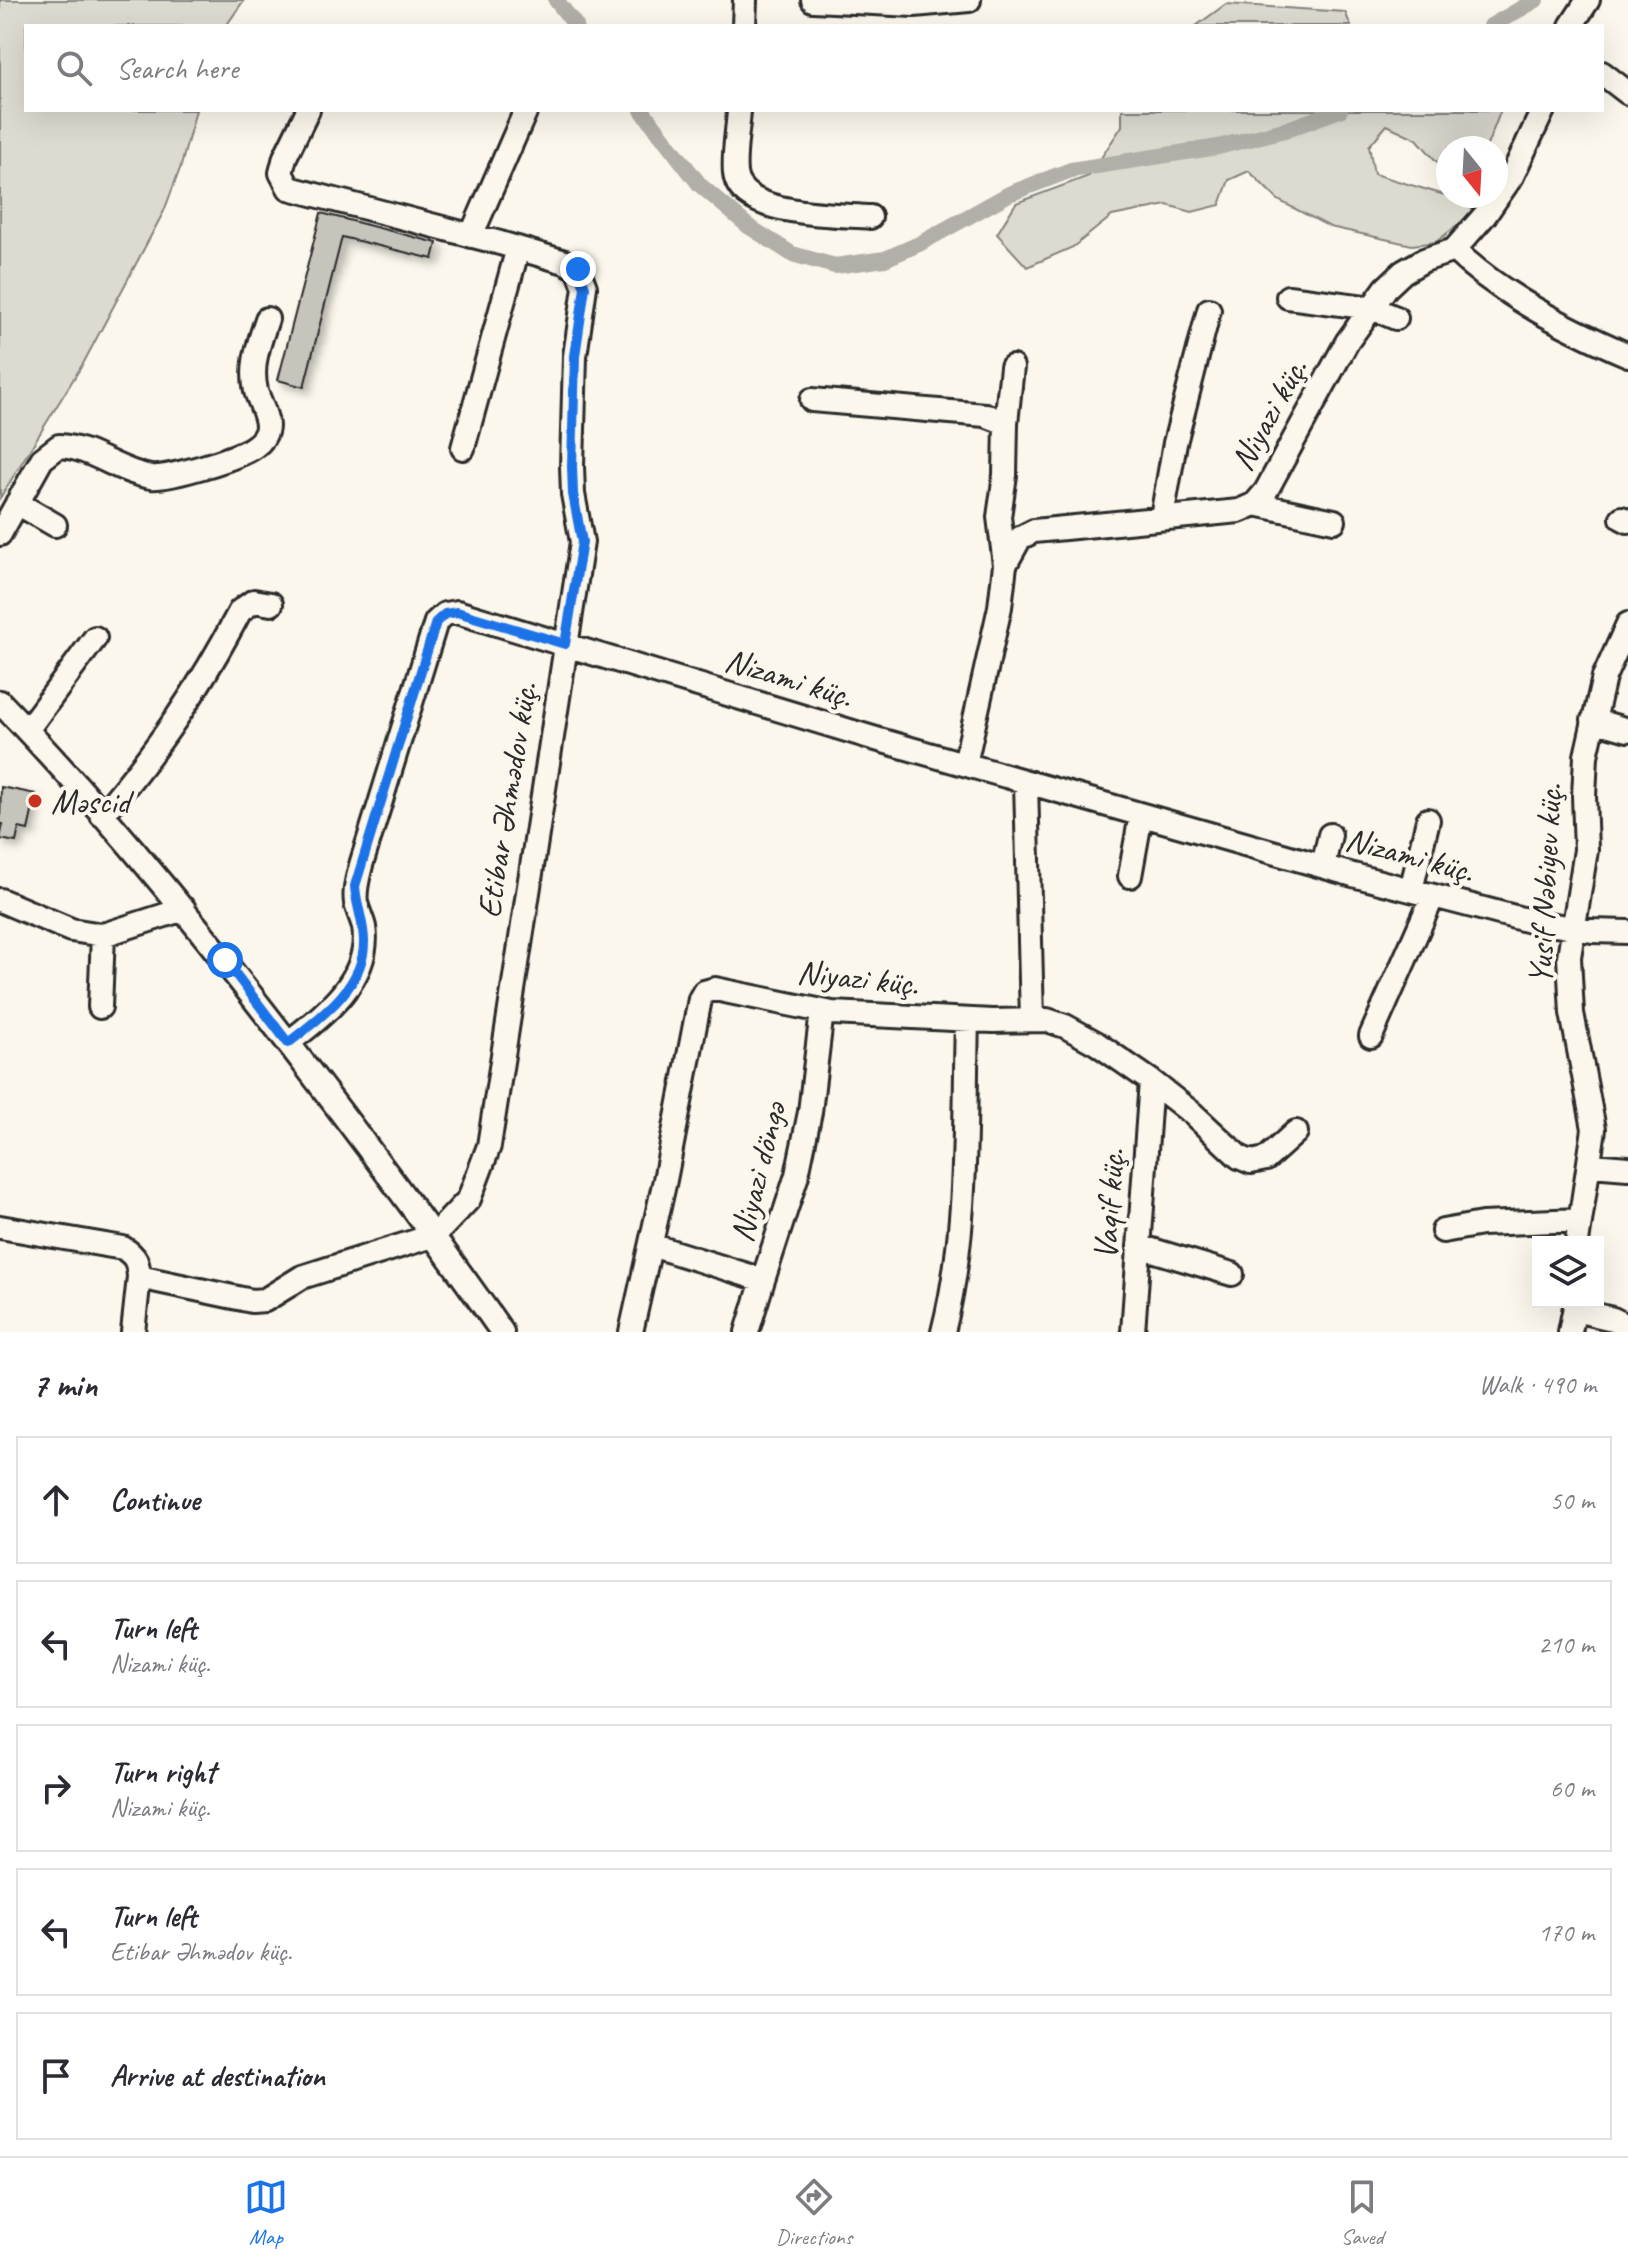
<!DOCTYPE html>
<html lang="en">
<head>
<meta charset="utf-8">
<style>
  :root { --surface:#fff; --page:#f2f2f3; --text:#2b2b33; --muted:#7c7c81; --line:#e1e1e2; --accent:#1a73e8 }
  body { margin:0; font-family:Caveat,sans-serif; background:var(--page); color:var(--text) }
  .controls { position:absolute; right:24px; bottom:24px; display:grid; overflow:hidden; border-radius:0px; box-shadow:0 8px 32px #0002 }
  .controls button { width:72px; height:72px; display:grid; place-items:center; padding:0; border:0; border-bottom:2px solid var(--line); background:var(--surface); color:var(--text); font:40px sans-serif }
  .compass { position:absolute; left:1436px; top:136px; width:72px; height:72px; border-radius:50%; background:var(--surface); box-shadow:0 8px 32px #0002; rotate:162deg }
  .stop { position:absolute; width:24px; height:24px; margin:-18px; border:6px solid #1a73e8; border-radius:50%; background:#fff }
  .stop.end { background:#1a73e8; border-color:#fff; box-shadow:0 2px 8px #0008 }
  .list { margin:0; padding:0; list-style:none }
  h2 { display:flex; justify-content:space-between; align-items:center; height:104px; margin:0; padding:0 32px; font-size:34px }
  h2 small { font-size:26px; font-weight:400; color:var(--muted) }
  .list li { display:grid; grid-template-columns:52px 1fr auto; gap:24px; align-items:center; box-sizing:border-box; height:128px; margin:0 16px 16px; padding:0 16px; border:2px solid var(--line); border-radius:0px }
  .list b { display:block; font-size:30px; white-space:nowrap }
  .list p { margin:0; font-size:26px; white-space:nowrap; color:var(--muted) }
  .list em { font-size:26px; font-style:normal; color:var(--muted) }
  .icon { flex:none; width:44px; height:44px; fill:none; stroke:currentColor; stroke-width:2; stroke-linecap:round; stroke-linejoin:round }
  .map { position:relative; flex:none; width:1628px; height:1332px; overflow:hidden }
  .search { position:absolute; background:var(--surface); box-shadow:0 8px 32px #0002; left:24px; right:24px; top:24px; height:88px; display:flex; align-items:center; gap:20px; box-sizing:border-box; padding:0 28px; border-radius:0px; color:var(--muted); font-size:30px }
  .sheet { height:824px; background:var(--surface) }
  nav { display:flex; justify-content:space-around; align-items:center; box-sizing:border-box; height:112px; border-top:2px solid var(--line); background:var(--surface); font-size:22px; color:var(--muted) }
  nav a { display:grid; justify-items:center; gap:4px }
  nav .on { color:var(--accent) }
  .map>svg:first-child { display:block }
  .green { fill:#dddad0; stroke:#84827e; stroke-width:2 }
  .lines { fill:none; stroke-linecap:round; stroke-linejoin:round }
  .canal { stroke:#b1afa7; stroke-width:16 }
  .building { fill:#c7c4bc; stroke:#2b2b2b; stroke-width:2; filter:url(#shadow) }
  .minor-casing { stroke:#2b2b2b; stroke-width:28 }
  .minor { stroke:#fbf7ec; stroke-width:22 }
  .route { stroke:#1a73e8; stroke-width:10 }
  .poi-dot { fill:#c8321e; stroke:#fbf7ec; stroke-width:3 }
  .labels { text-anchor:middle; stroke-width:8; stroke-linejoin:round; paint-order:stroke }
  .street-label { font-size:34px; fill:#2b2b2b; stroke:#fbf7ec }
  .poi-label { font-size:34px; fill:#2b2b2b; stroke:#fbf7ec; text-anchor:start }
</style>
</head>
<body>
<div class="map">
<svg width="1628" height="1332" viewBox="0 0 1628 1332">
  <defs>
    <filter id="shadow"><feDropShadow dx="5.5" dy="5.5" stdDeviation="4" flood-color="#0004"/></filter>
  </defs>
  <rect width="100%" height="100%" fill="#fbf7ec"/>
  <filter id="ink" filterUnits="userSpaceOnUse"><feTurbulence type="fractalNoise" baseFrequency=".0125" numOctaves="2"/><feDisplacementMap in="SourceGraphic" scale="16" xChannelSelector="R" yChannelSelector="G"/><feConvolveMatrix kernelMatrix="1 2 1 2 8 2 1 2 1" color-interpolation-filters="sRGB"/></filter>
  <g filter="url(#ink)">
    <!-- green -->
    <path class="green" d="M0,0H244L226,26H26V110H196L181,166L164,211L84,362L0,498Z
      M1226,4L1345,12L1351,26H1196Z
      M1122,110H1501L1486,148H1448V168L1436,161L1417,139L1387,125L1369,146L1374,174L1448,196L1459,197L1474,212L1436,242L1412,245L1330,227L1278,200L1249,171L1229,180L1220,205L1192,212L1167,205L1112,216L1073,247L1027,267L997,234L1016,203L1089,176L1122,126Z"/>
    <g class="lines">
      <!-- canal -->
      <path class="canal" d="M556,0L576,26
        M1491,26L1536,0
        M642,110L700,185L748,226L792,254L835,266L885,259L919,244L1009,194L1071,170L1218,147L1288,129L1340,110"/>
    </g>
    <!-- building -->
    <path class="building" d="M321,213L437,243L433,259L342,237L304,387L278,380Z
      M1,787L36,794L28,830L19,828L16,842L0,839L3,824H0Z"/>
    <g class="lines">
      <defs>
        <path id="minor" d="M813,0L914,5L969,0
          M744,26L745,0
          M1571,26L1588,0
          M1602,73L1628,93
          M739,110C738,130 733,153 735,173C739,217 837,214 870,217
          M471,236L526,110
          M1454,250C1504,297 1566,328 1628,355
          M1288,297L1372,308L1396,318
          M812,400L985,415L1006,423L1005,475L999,517L1005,565
          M1006,423L1012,367
          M463,448L518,248
          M17,503L55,525
          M1255,504L1334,521
          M1162,517L1175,443L1209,310
          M1622,518L1628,521
          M0,534L42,459L59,446C91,447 118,472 151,477C168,479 242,457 255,446C261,442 267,434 267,426C267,415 259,401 256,391C250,365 259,344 267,319
          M0,702C114,820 216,948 315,1078C379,1162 442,1246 502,1332
          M1593,720L1628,730
          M27,730L95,638
          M965,764L1000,607L1005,565L1020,538L1034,531L1239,511L1255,504L1266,491L1347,342L1386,288L1403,272L1424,260L1454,250L1485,215L1512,176L1543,110
          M1026,782L1032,1020
          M102,815C159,748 199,689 240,611L254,601L271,604
          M1323,866L1330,835
          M1130,876L1141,815
          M1411,890L1428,820
          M0,900L71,930L103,935L184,909
          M100,1007L103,935
          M1371,1036L1433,896
          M288,1043C324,1015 372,978 364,927C362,919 358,911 356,903C354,890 358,878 361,865L436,622L445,614L457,612L876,739L1353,875L1530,921L1592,931L1628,932
          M1591,1165L1628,1168
          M0,1227L123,1248C136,1256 138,1262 139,1277L252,1301L265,1300L302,1277L435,1235L469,1199L489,1146L582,542L573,494L572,466L575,356L585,287L578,269L565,262L500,243L289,188L281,173L285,157L308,110
          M1443,1231L1482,1224L1580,1220
          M1577,1242L1594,1129L1572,1013L1569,957L1586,850L1584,796L1586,756L1604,677L1628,624
          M651,1245L763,1280L797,1175L810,1112L822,1011
          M1139,1246L1232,1274
          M1575,1310L1613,1319L1628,1327
          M133,1332L139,1277
          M631,1332L665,1180L700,999L704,992L715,989L832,1013L993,1021L1047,1020L1065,1026L1096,1043L1151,1081L1193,1114L1239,1157L1251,1162L1266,1159L1296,1132
          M747,1332L763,1280
          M943,1332C969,1230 964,1124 967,1020
          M1133,1332L1151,1081
          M1570,1332L1576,1302"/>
      </defs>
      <!-- minor casing -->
      <use href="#minor" class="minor-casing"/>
      <!-- minor -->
      <use href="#minor" class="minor"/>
    </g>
  </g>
  <g class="lines" filter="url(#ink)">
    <!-- route -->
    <path class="route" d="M225,960L288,1043C320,1018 365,986 364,941C364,922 356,905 355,886L436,622L445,614L457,612L565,644L582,542L573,494L572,466L575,356L585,287L578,269"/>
  </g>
  <!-- markers -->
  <circle class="poi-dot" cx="35" cy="801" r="8"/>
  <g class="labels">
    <!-- street labels -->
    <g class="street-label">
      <text transform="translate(1268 414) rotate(-61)" y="12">Niyazi küç.</text>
      <text transform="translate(789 677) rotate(17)" y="12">Nizami küç.</text>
      <text transform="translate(506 800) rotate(-81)" y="12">Etibar Əhmədov küç.</text>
      <text transform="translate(1410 854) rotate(15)" y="12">Nizami küç.</text>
      <text transform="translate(1544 884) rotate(-87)" y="12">Yusif Nəbiyev küç.</text>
      <text transform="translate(858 977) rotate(6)" y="12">Niyazi küç.</text>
      <text transform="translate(757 1172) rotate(-76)" y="12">Niyazi döngə</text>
      <text transform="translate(1108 1204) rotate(-86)" y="12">Vaqif küç.</text>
    </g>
    <!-- poi labels -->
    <g class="poi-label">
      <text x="51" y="813">Məscid</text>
    </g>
  </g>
</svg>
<div class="controls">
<button><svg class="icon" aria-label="layers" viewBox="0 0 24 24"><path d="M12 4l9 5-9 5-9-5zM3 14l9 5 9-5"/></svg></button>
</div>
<svg class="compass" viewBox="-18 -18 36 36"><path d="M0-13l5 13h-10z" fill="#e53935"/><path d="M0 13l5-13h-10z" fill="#7c7c81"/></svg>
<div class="stop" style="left:225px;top:960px"></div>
<div class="stop end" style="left:578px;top:269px"></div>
<div class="search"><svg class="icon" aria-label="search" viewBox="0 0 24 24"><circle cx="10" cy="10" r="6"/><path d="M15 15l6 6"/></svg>Search here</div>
</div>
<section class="sheet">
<h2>7 min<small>Walk · 490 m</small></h2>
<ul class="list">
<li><svg class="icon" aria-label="ahead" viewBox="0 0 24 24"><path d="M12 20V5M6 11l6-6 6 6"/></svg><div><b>Continue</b></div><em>50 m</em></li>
<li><svg class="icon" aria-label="left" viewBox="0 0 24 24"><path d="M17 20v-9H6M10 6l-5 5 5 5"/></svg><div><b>Turn left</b><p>Nizami küç.</p></div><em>210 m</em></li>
<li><svg class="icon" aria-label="right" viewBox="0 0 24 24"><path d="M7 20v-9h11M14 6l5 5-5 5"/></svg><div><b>Turn right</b><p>Nizami küç.</p></div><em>60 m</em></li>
<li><svg class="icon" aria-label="left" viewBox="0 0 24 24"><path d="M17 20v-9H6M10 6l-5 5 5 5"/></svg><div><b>Turn left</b><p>Etibar Əhmədov küç.</p></div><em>170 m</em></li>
<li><svg class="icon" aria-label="arrive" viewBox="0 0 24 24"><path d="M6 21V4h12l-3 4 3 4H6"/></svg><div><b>Arrive at destination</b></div></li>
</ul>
</section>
<nav>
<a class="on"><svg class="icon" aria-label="map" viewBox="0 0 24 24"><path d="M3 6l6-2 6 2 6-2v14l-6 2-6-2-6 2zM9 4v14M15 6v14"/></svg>Map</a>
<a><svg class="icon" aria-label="directions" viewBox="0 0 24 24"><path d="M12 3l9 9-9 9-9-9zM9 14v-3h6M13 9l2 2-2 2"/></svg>Directions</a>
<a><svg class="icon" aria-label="saved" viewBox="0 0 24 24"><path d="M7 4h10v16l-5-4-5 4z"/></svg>Saved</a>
</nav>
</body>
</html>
